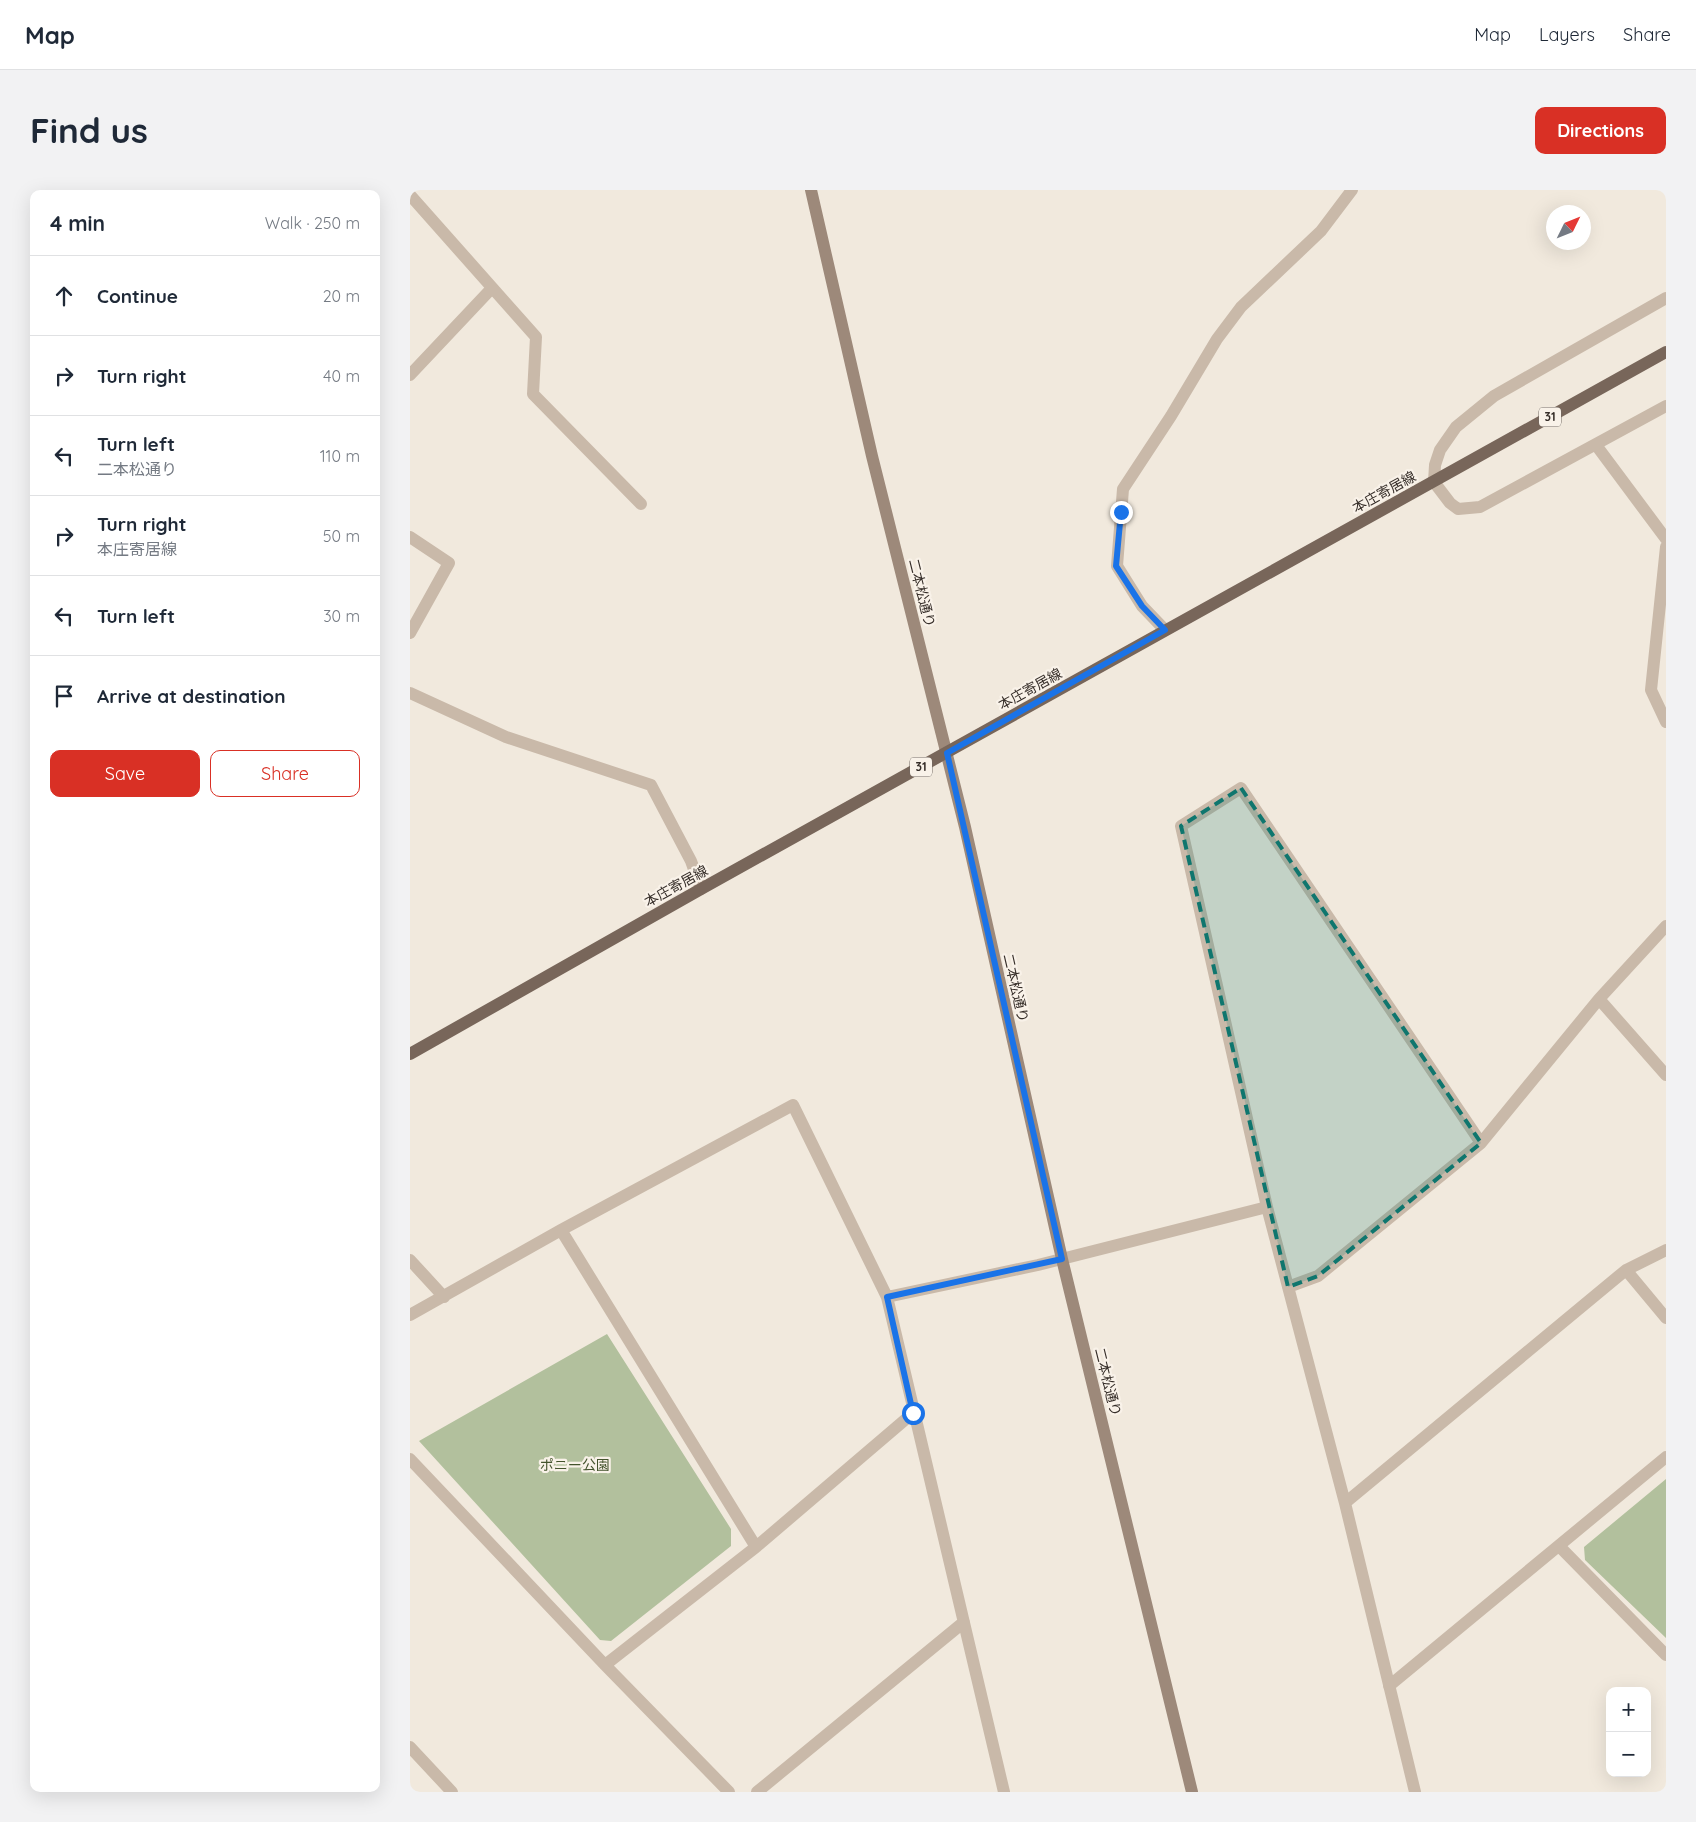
<!DOCTYPE html>
<html lang="en">
<head>
<meta charset="utf-8">
<style>
  :root { --surface:#fff; --page:#f2f2f3; --text:#1f2937; --muted:#747a83; --line:#e0e1e3; --accent:#d93025 }
  body { margin:0; font-family:Quicksand,"Noto Sans JP",sans-serif; background:var(--page); color:var(--text) }
  .controls { position:absolute; right:15px; bottom:15px; display:grid; overflow:hidden; border-radius:10px; box-shadow:0 5px 20px #0002 }
  .controls button { width:45px; height:45px; display:grid; place-items:center; padding:0; border:0; border-bottom:1px solid var(--line); background:var(--surface); color:var(--text); font:25px sans-serif }
  .compass { position:absolute; left:1136px; top:15px; width:45px; height:45px; border-radius:50%; background:var(--surface); box-shadow:0 5px 20px #0002; rotate:47deg }
  .stop { position:absolute; width:15px; height:15px; margin:-11px; border:4px solid #1a73e8; border-radius:50%; background:#fff }
  .stop.end { background:#1a73e8; border-color:#fff; box-shadow:0 1px 5px #0008 }
  .list { margin:0; padding:0; list-style:none }
  h2 { display:flex; justify-content:space-between; align-items:center; height:65px; margin:0; padding:0 20px; font-size:21px }
  h2 small { font-size:16px; font-weight:400; color:var(--muted) }
  .list li { display:grid; grid-template-columns:32px 1fr auto; gap:15px; align-items:center; box-sizing:border-box; height:80px; padding:0 20px; border-top:1px solid var(--line) }
  .list b { display:block; font-size:19px; white-space:nowrap }
  .list p { margin:0; font-size:16px; white-space:nowrap; color:var(--muted) }
  .list em { font-size:16px; font-style:normal; color:var(--muted) }
  .actions { display:flex; gap:10px; padding:15px 20px }
  .actions a { flex:1; padding:11px 0; border:1px solid var(--accent); border-radius:10px; text-align:center; font-size:18px; color:var(--accent) }
  .actions .main { background:var(--accent); color:#fff }
  .icon { flex:none; width:28px; height:28px; fill:none; stroke:currentColor; stroke-width:2; stroke-linecap:round; stroke-linejoin:round }
  .map { position:relative; flex:none; width:1256px; height:1602px; overflow:hidden; border-radius:10px }
  header { display:flex; align-items:center; gap:30px; box-sizing:border-box; height:70px; padding:0 25px; background:var(--surface); border-bottom:1px solid var(--line) }
  header strong { font-size:24px }
  nav { display:flex; gap:28px; margin-inline-start:auto; font-size:18px }
  .intro { display:flex; align-items:center; justify-content:space-between; box-sizing:border-box; height:120px; padding:0 30px }
  h1 { margin:0; font-size:35px }
  .button { padding:12px 22px; border-radius:10px; background:var(--accent); color:#fff; font-size:18px; font-weight:700 }
  main { display:flex; gap:30px; padding:0 30px }
  aside { flex:1; background:var(--surface); border-radius:10px; box-shadow:0 5px 20px #0002 }
  .map>svg:first-child { display:block }
  .green { fill:#b2c09d }
  .lines { fill:none; stroke-linecap:round; stroke-linejoin:round }
  .lane { stroke:#c9b9a9; stroke-width:12 }
  .street { stroke:#c9b9a9; stroke-width:12 }
  .secondary { stroke:#9d897a; stroke-width:12 }
  .primary { stroke:#78665a; stroke-width:12 }
  .route { stroke:#1a73e8; stroke-width:6 }
  .marked { fill:#0f766e; fill-opacity:0.2; stroke:#0f766e; stroke-width:4; stroke-dasharray:10 6; stroke-linejoin:round }
  .labels { text-anchor:middle; stroke-width:4.5; stroke-linejoin:round; paint-order:stroke }
  .shield { fill:#f9f2e9; stroke:#706963; stroke-width:1 }
  .shield-label { font-size:12px; font-weight:bold; fill:#362e29 }
  .street-label { font-size:14px; fill:#362e29; stroke:#f9f2e9 }
  .park-label { font-size:14px; fill:#44542d; stroke:#f9f2e9 }
</style>
</head>
<body>
<header>
<strong>Map</strong>
<nav><a>Map</a><a>Layers</a><a>Share</a></nav>
</header>
<div class="intro"><h1>Find us</h1><a class="button">Directions</a></div>
<main>
<aside>
<h2>4 min<small>Walk · 250 m</small></h2>
<ul class="list">
<li><svg class="icon" aria-label="ahead" viewBox="0 0 24 24"><path d="M12 20V5M6 11l6-6 6 6"/></svg><div><b>Continue</b></div><em>20 m</em></li>
<li><svg class="icon" aria-label="right" viewBox="0 0 24 24"><path d="M7 20v-9h11M14 6l5 5-5 5"/></svg><div><b>Turn right</b></div><em>40 m</em></li>
<li><svg class="icon" aria-label="left" viewBox="0 0 24 24"><path d="M17 20v-9H6M10 6l-5 5 5 5"/></svg><div><b>Turn left</b><p>二本松通り</p></div><em>110 m</em></li>
<li><svg class="icon" aria-label="right" viewBox="0 0 24 24"><path d="M7 20v-9h11M14 6l5 5-5 5"/></svg><div><b>Turn right</b><p>本庄寄居線</p></div><em>50 m</em></li>
<li><svg class="icon" aria-label="left" viewBox="0 0 24 24"><path d="M17 20v-9H6M10 6l-5 5 5 5"/></svg><div><b>Turn left</b></div><em>30 m</em></li>
<li><svg class="icon" aria-label="arrive" viewBox="0 0 24 24"><path d="M6 21V4h12l-3 4 3 4H6"/></svg><div><b>Arrive at destination</b></div></li>
</ul>
<div class="actions"><a class="main">Save</a><a>Share</a></div>
</aside>
<div class="map">
<svg width="1256" height="1602" viewBox="0 0 1256 1602">
  <rect width="100%" height="100%" fill="#f1e9dd"/>
  <!-- green -->
  <path class="green" d="M197,1144L321,1339V1356L201,1451L190,1450L9,1251Z
    M1256,1289V1448L1175,1370L1174,1357Z"/>
  <g class="lines">
    <!-- lane -->
    <path class="lane" d="M1186,255L1256,349
      M1256,357L1241,500L1256,532
      M755,440L732,416L707,376L713,299L761,226L807,149L831,117L911,41L942,0"/>
    <!-- street -->
    <path class="street" d="M0,5L126,147L123,204L231,314
      M1256,108L1084,206L1046,237L1030,260L1025,275L1024,292L1040,313L1048,319L1070,317L1256,216
      M0,185L82,98
      M0,347L39,373L0,443
      M0,503L96,547L241,595L281,671L291,699
      M1189,809L1256,885
      M151,1040L346,1357
      M0,1070L34,1107
      M1216,1080L1256,1128
      M878,1097L908,1086L1071,953L1189,809L1256,736
      M477,1107L628,1075L857,1017
      M0,1125L151,1040L383,915L477,1107L594,1602
      M0,1269L195,1475L319,1602
      M935,1313L1216,1080L1256,1060
      M1149,1356L1256,1465
      M195,1475L346,1357L503,1223
      M979,1496L1256,1267
      M0,1557L42,1602
      M347,1602L554,1432
      M1005,1602L935,1313L857,1017L771,636L831,598L1071,953"/>
    <!-- secondary -->
    <path class="secondary" d="M401,0L462,266L555,637L652,1069L782,1602"/>
    <!-- primary -->
    <path class="primary" d="M0,864L291,699L1256,162"/>
  </g>
  <g class="lines">
    <!-- route -->
    <path class="route" d="M503,1223L477,1107L652,1069L537,563L755,440L732,416L706,376L711,322"/>
  </g>
  <!-- marked area -->
  <path class="marked" d="M831,598L1071,953L908,1086L878,1097L771,636Z"/>
  <g class="labels">
    <!-- shield labels -->
    <g class="shield">
      <rect x="1129" y="217.5" width="22" height="19" rx="4"/>
      <rect x="500" y="567.5" width="22" height="19" rx="4"/>
    </g>
    <g class="shield-label">
      <text x="1140" y="231">31</text>
      <text x="511" y="581">31</text>
    </g>
    <!-- street labels -->
    <g class="street-label">
      <text transform="translate(974 302) rotate(-29)" y="5">本庄寄居線</text>
      <text transform="translate(512 403) rotate(76)" y="5">二本松通り</text>
      <text transform="translate(620 499) rotate(-29)" y="5">本庄寄居線</text>
      <text transform="translate(266 696) rotate(-29)" y="5">本庄寄居線</text>
      <text transform="translate(606 798) rotate(77)" y="5">二本松通り</text>
      <text transform="translate(698 1192) rotate(76)" y="5">二本松通り</text>
    </g>
    <!-- park labels -->
    <g class="park-label">
      <text x="165" y="1280">ポニー公園</text>
    </g>
  </g>
</svg>
<div class="controls">
<button>+</button>
<button>−</button>
</div>
<svg class="compass" viewBox="-18 -18 36 36"><path d="M0-13l5 13h-10z" fill="#e53935"/><path d="M0 13l5-13h-10z" fill="#747a83"/></svg>
<div class="stop" style="left:503px;top:1223px"></div>
<div class="stop end" style="left:711px;top:322px"></div>
</div>
</main>
</body>
</html>
